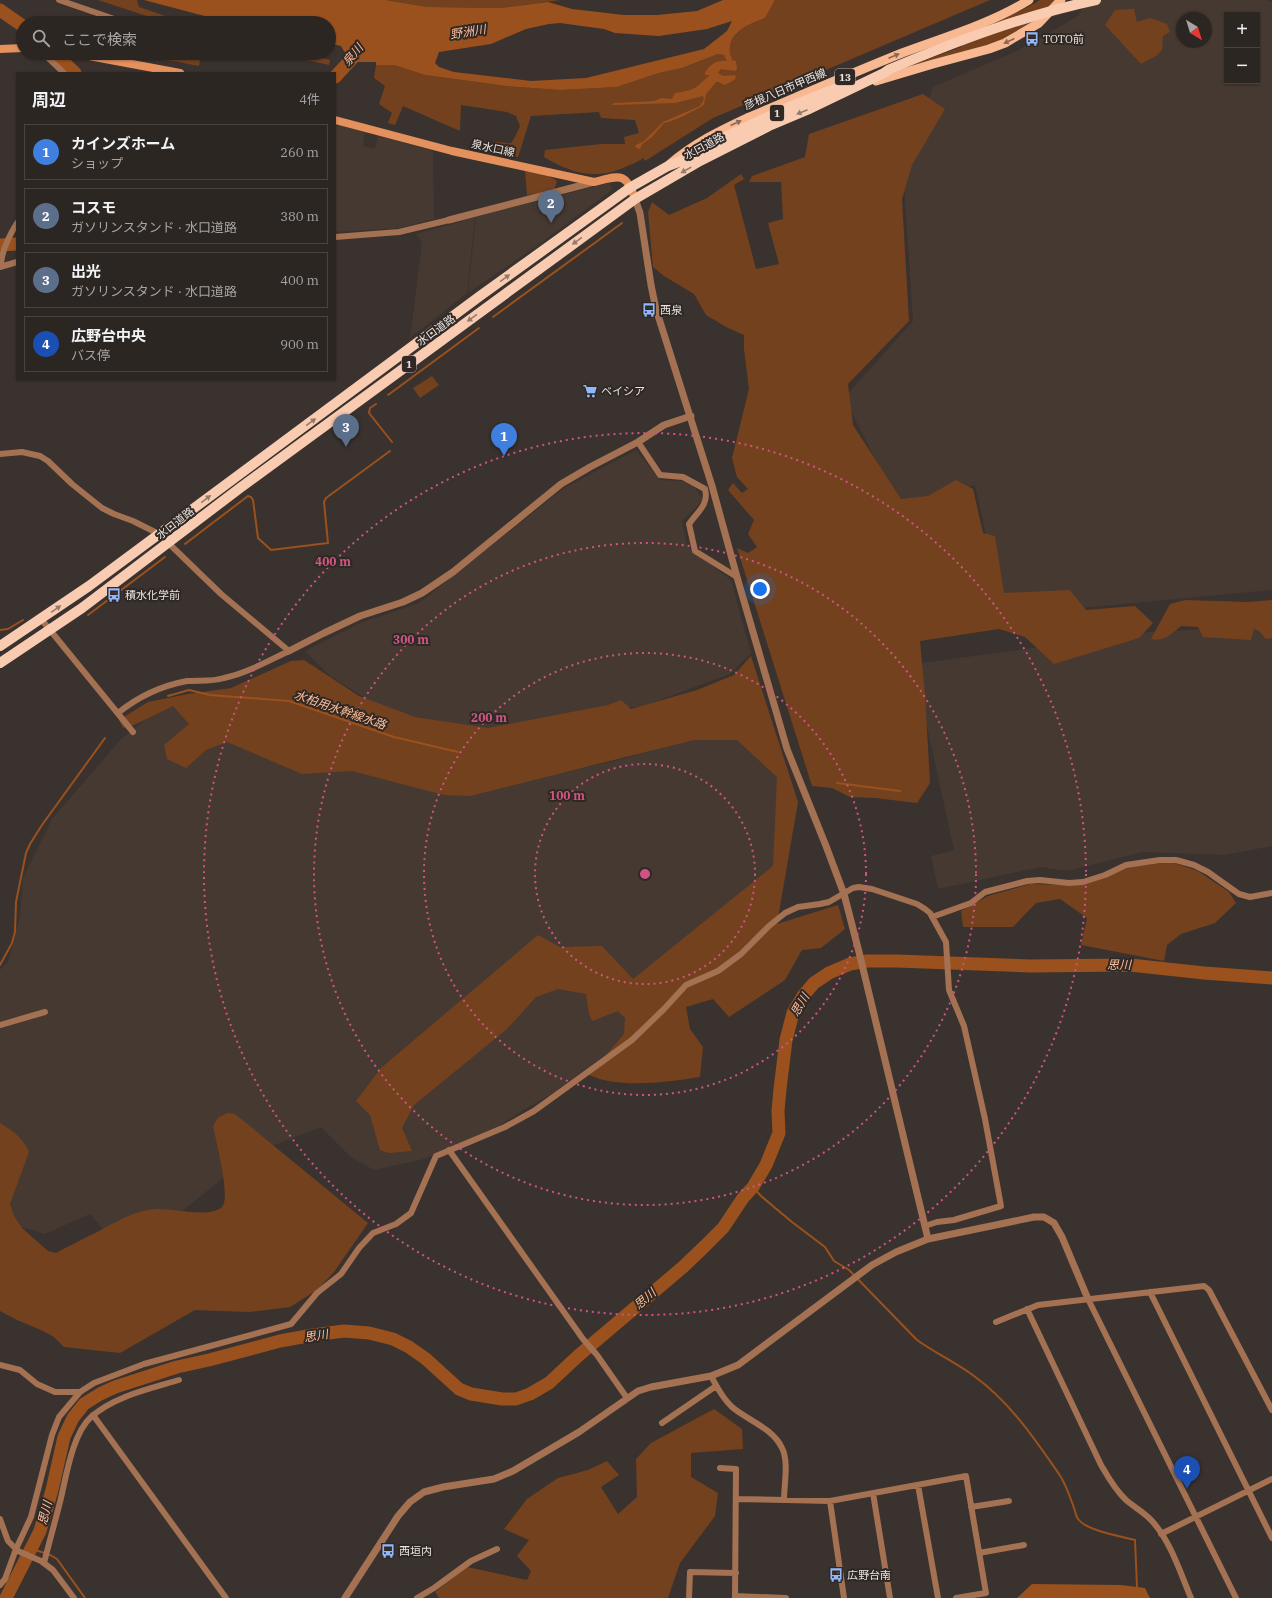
<!DOCTYPE html>
<html lang="ja">
<head>
<meta charset="utf-8">
<style>
  :root { --surface:#2c2622; --page:#38322f; --text:#f1f3f6; --muted:#a6a5a5; --line:#484340; --accent:#95b2f1 }
  body { margin:0; font-family:"IBM Plex Serif","Noto Sans JP",serif; background:var(--page); color:var(--text) }
  .controls { position:absolute; right:12px; top:12px; display:grid; overflow:hidden; border-radius:0px; box-shadow:0 1px 3px #0004 }
  .controls button { width:36px; height:36px; display:grid; place-items:center; padding:0; border:0; border-bottom:1px solid var(--line); background:var(--surface); color:var(--text); font:20px sans-serif }
  .compass { position:absolute; left:1176px; top:12px; width:36px; height:36px; border-radius:50%; background:var(--surface); box-shadow:0 1px 3px #0004; rotate:142deg }
  .you { position:absolute; left:760px; top:589px; width:14px; height:14px; margin:-10px; border:3px solid #fff; border-radius:50%; background:#1a73e8; box-shadow:0 0 0 6px #1a73e833 }
  .badge { display:grid; place-items:center; width:26px; height:26px; border-radius:50%; background:var(--accent); color:#fff; font-size:13px; font-weight:700 }
  .pin { position:absolute; translate:-50% -33px; filter:drop-shadow(0 1px 2px #0008) }
  .pin::after { content:''; position:absolute; top:21px; width:14px; height:12px; background:inherit; clip-path:polygon(0 0,100% 0,50% 100%) }
  .list { margin:0; padding:0; list-style:none }
  h2 { display:flex; justify-content:space-between; align-items:center; height:52px; margin:0; padding:0 16px; font-size:17px }
  h2 small { font-size:13px; font-weight:400; color:var(--muted) }
  .list li { display:grid; grid-template-columns:26px 1fr auto; gap:12px; align-items:center; box-sizing:border-box; height:56px; margin:0 8px 8px; padding:0 8px; border:1px solid var(--line); border-radius:0px }
  .list b { display:block; font-size:15px; white-space:nowrap }
  .list p { margin:0; font-size:13px; white-space:nowrap; color:var(--muted) }
  .list em { font-size:13px; font-style:normal; color:var(--muted) }
  .icon { flex:none; width:22px; height:22px; fill:none; stroke:currentColor; stroke-width:2; stroke-linecap:round; stroke-linejoin:round }
  .map { position:relative; flex:none; width:1272px; height:1598px; overflow:hidden }
  .search { position:absolute; background:var(--surface); box-shadow:0 1px 3px #0004; left:16px; top:16px; width:320px; height:44px; display:flex; align-items:center; gap:10px; box-sizing:border-box; padding:0 14px; border-radius:22px; color:var(--muted); font-size:15px }
  .panel { position:absolute; background:var(--surface); box-shadow:0 1px 3px #0004; left:16px; top:72px; width:320px; height:308px; border-radius:0px }
  .map>svg:first-child { display:block }
  .built { fill:#463931; fill-rule:evenodd }
  .green { fill:#74411f }
  .water { fill:#9b511d; fill-rule:evenodd }
  .lines { fill:none; stroke-linecap:round; stroke-linejoin:round }
  .stream { stroke:#9b511d; stroke-width:2 }
  .river { stroke:#9b511d; stroke-width:13 }
  .minor { stroke:#a47152; stroke-width:6 }
  .tertiary { stroke:#a47152; stroke-width:7 }
  .secondary { stroke:#e4915e; stroke-width:8 }
  .primary { stroke:#f8b892; stroke-width:9 }
  .trunk { stroke:#f9ccb2; stroke-width:10 }
  .oneway { fill:#8a6956 }
  .oneway2 { fill:#947a6b }
  .ring { fill:none; stroke:#ce5583; stroke-width:2; stroke-dasharray:2 4 }
  .labels { text-anchor:middle; stroke-width:4; stroke-linejoin:round; paint-order:stroke }
  .shield { fill:#302824; stroke:#b2aca8; stroke-width:1 }
  .shield-label { font-size:10px; font-weight:bold; fill:#e9e4e1 }
  .poi-label { font-size:11px; fill:#e9e4e1; stroke:#302824; text-anchor:start }
  .street-label { font-size:11px; fill:#e9e4e1; stroke:#302824 }
  .water-label { font-size:12px; font-style:italic; fill:#febf9a; stroke:#302824 }
  .centre { fill:#ce5583; stroke:#302824; stroke-width:2 }
  .ring-label { font-size:12px; text-anchor:middle; font-weight:bold; fill:#ce5583; stroke:#302824; stroke-width:4; stroke-linejoin:round; paint-order:stroke }
</style>
</head>
<body>
<div class="map">
<svg width="1272" height="1598" viewBox="0 0 1272 1598">
  <rect width="100%" height="100%" fill="#3a322e"/>
  <!-- built -->
  <path class="built" d="M1087,0H1268L1272,2V590L1004,615L975,485L901,509L844,398L913,321L903,170L933,87L1019,50L1078,16ZM1227,15H1257V81H1227ZM1182,18H1206V42H1182Z
    M335,124L365,132L363,146L375,149L378,135L433,151L434,219L399,228L335,232Z
    M609,183L613,189L538,245L468,293L476,217L532,202L534,214L533,202Z
    M475,217L467,293L410,338L422,243L416,234L453,224Z
    M636,450L660,480L682,481L694,486L703,500L682,521L687,546L731,580L751,653L730,674L641,707L595,708L489,730L388,712L330,676L305,651L360,623L419,603L564,488Z
    M1272,622V846L1225,855L1143,852L1068,871L1040,867L938,889L931,856L954,850L918,685L922,663L1150,632L1240,627Z
    M169,701L350,768L473,793L614,761L697,738H738L779,776L774,867L623,1042L550,1095L525,1109L496,1128L424,1159L374,1170L352,1158L321,1127L254,1153L176,1216L144,1277L90,1214L45,1234L15,1225L0,1208V970L8,962L20,917L23,878L52,819L121,739Z"/>
  <!-- green -->
  <path class="green" d="M98,0H137L139,7L186,23L169,22L168,23Z
    M386,0H561L501,8L427,7Z
    M775,0H990L713,118L645,161L643,158C637,163 629,165 621,169C591,180 570,172 544,157L545,150L601,144H625L624,137L639,133L635,120L601,118L599,112L531,116L518,157L501,154L493,146L496,142L511,143L515,137L520,126L516,116L507,112L461,105L460,131L403,106L395,125L388,123L392,113L379,104L385,86L374,78L376,65H394L425,75L506,86L561,90L617,87L659,73L682,68L718,54L724,55L727,59L731,60C731,56 729,51 730,47C733,30 752,23 765,18Z
    M1040,0H1059L1037,23L995,46L898,70L961,47L957,36C986,25 1014,16 1040,0Z
    M1134,9L1137,22L1150,18L1167,24L1170,32L1163,36L1162,50L1156,56L1141,64L1105,25L1115,10Z
    M132,53H201L199,66L173,61L132,57Z
    M276,53H304L330,60L329,65Z
    M923,94L945,109L912,165L902,199L909,321L848,384L853,425L901,499L928,496L956,480L973,489L983,533L995,536L1004,593L1070,590L1086,610L1135,606L1153,623L1139,638L1054,664L1025,637L999,629L920,641L925,695L930,783L917,803L875,798L850,797L832,788L812,786L737,548L748,553L757,547L748,534L754,520L728,490L733,483L742,493L748,489L737,477L732,458L749,389L744,349V335L728,328L706,315L694,294L664,276L653,267L648,212L652,202L669,215L707,198L741,174L744,179L734,185L756,269L779,264L768,223L783,219L781,182H749L752,176L805,157L809,134Z
    M525,171L547,175L557,181L554,190L527,195Z
    M432,376L439,385L420,398L413,388Z
    M1185,600L1248,602L1272,600V638L1266,639L1259,631L1254,629L1251,640L1203,637L1198,627L1181,626C1171,634 1164,642 1151,639L1170,604Z
    M751,656L798,802L777,924L838,905L845,929L821,948L802,950L785,980L729,1017L713,999L686,1007L690,1029L703,1047L700,1077C668,1082 619,1089 589,1075L624,1034L625,1018L618,1011L592,1021L589,1014L586,994L558,989L536,997L507,1029L414,1105L402,1128L412,1151L389,1153L380,1150L370,1115L356,1101L381,1068L538,935L560,947L602,946L633,979L773,866L777,777L737,740H694L470,796L444,795L352,771L302,774L227,742L206,750L186,768L167,759L164,745L189,724L173,706L134,725L123,728L119,720L148,702L188,694L231,688L291,661L304,660L359,696L415,717L488,728L608,705L621,700L631,709L697,690L734,675Z
    M1171,862L1198,871L1229,892L1236,903L1215,923L1181,934L1167,945L1164,961L1081,945L1087,918L1060,899L1036,903L1013,927H963L961,911L988,896L1030,884L1068,885L1091,882L1130,867Z
    M227,1113L235,1114L245,1122L368,1223L334,1272L317,1290L290,1307L249,1312L195,1310L120,1353L64,1347L54,1337L41,1330L17,1320L0,1311V1123C13,1131 23,1138 29,1152L10,1204L14,1216L22,1228L48,1251L56,1253C70,1245 85,1238 99,1231C118,1221 137,1209 159,1209C174,1209 211,1218 222,1207C231,1197 216,1141 213,1126L218,1118Z
    M714,1409L742,1429L743,1449L691,1453V1477L718,1493L715,1516L680,1563L668,1598H439L435,1592L467,1567L527,1580L531,1571L517,1556L529,1540L504,1529L527,1499L558,1478L588,1470L607,1461L619,1475L601,1487L618,1514L637,1497L636,1459L651,1443Z"/>
  <!-- water -->
  <path class="water" d="M144,0H386L427,7L501,8L548,2L572,9L624,15H657L697,11L723,0H775L765,18C752,23 732,30 730,47C729,51 731,56 732,60L736,61L737,69L735,71L721,69L718,73L723,76L735,75L736,78L731,82L724,85L719,82H716L706,94L704,104L701,107C691,112 675,121 664,123L652,137L642,144L640,149L635,147L636,145L644,141L663,122L700,106L704,99L703,96L675,103L612,105L614,103L654,101L662,98L672,99L675,93C683,92 695,90 700,84C703,81 706,78 710,75H705V73C710,64 717,60 727,61L724,55L718,54L682,68L659,73L617,87L561,90L506,86L425,75L394,65H376V62H356L352,66L346,63L345,53L341,46L329,43V23H231ZM732,21L727,31L704,49L586,78L531,81L454,72L439,67L435,63L439,52L491,44L526,29L549,24L560,23L604,29L615,33L659,36L707,29Z
    M1032,1584L1121,1585L1145,1588L1150,1598H1017Z"/>
  <g class="lines">
    <!-- stream -->
    <path class="stream" d="M493,317L622,223
      M388,395L479,328
      M376,404L370,408L369,413L392,442
      M185,544L248,496L251,497L253,500L258,538L271,550L328,543L324,502L326,498L390,451
      M88,615L165,557
      M0,630L8,629L23,620
      M168,696L189,690L210,695L289,701L394,737L458,752
      M837,783L900,791
      M0,965L12,943L15,932L16,902L26,853L30,844L42,825L105,738
      M753,1187L761,1196L792,1222L825,1247L834,1261L849,1270L917,1340C935,1353 955,1362 974,1376C1009,1401 1035,1439 1059,1474C1066,1484 1070,1497 1074,1508C1075,1511 1076,1516 1078,1519C1087,1531 1121,1536 1135,1540L1137,1587
      M30,1548L50,1555L57,1559L85,1598"/>
    <!-- river -->
    <path class="river" d="M0,10L23,26
      M54,53L75,73
      M335,77L359,51
      M0,245L17,244
      M6,1598L40,1531L52,1490L64,1437L73,1418L84,1404L100,1394L115,1387L177,1367L209,1360L280,1341L313,1335L344,1331L369,1333L393,1339L409,1347L426,1359L459,1389L471,1394L502,1399H516L530,1394L549,1383L578,1356L683,1267L706,1245L723,1228L743,1198L753,1187L766,1165L779,1133L778,1111L780,1089L786,1040L793,1013L803,996L814,983L829,973L850,964L867,961H897L1031,966L1130,965L1204,973L1272,978"/>
    <!-- minor -->
    <path class="minor" d="M59,0L126,23
      M43,53L64,73
      M128,63L129,53
      M335,237L399,232L449,220
      M1,266C1,251 9,236 17,223
      M0,267L17,262
      M638,442L660,475L683,477L705,489C709,505 698,511 689,524L695,551L737,577
      M0,454L22,452L40,456L48,461L72,484L102,508L114,514L133,521L159,534L221,594L289,651C268,661 247,673 224,678C212,682 199,680 187,681C160,686 139,696 118,713
      M41,619L133,732
      M932,917L971,903L985,892L1027,881L1040,880L1069,883L1083,882L1105,875L1126,865L1160,860H1176L1194,865L1208,872L1239,894L1250,897L1272,893
      M0,1025L45,1012
      M449,1150L583,1339L597,1355L627,1398
      M1150,1292L1272,1538
      M1088,1299L1236,1598
      M1027,1309L1101,1465C1108,1477 1115,1490 1126,1500C1134,1507 1145,1513 1152,1521C1171,1542 1180,1572 1191,1598
      M996,1322L1038,1305L1204,1286L1209,1290L1272,1410
      M0,1365L20,1370L37,1384L55,1392H80
      M711,1376C717,1387 722,1398 732,1407C747,1420 773,1428 782,1448C789,1462 784,1484 784,1500
      M93,1415L226,1598
      M662,1423L716,1386
      M720,1468L736,1469L735,1598
      M918,1485L938,1598
      M873,1493L890,1598
      M736,1499L830,1501L966,1476L986,1593L956,1598
      M830,1501L844,1598
      M971,1507L1009,1501
      M0,1519L8,1541L18,1551L41,1561L53,1570L74,1598
      M1161,1534L1272,1479
      M979,1553L1024,1545
      M44,1563C49,1543 55,1522 60,1502C66,1478 72,1434 91,1417C115,1396 149,1389 179,1380
      M0,1585L5,1579L16,1549L31,1517L52,1435L59,1417L80,1392L94,1383L144,1364L291,1324L317,1293L341,1274L359,1248L373,1233L396,1224L411,1213L436,1156L505,1127L534,1111L632,1040L664,1009L686,985L718,971L741,954L769,926L785,913L798,907L820,904L829,902L853,888L859,887L872,889L917,904L925,909L930,913L946,942L949,990L964,1026L985,1119L1001,1206L954,1220L937,1222L925,1226
      M735,1596L786,1598
      M417,1598L434,1588L471,1561L497,1549
      M689,1598L690,1572L736,1573"/>
    <!-- tertiary -->
    <path class="tertiary" d="M635,199L640,213L651,285L656,309L712,486L737,577L787,749L826,846L844,894L859,952L928,1239
      M449,220L594,182
      M289,651L324,633L360,616L403,602L422,593L453,572L561,484L590,467L638,442L664,425L691,416
      M345,1598L398,1516L410,1502L424,1492L443,1487L494,1479L513,1471L579,1432L638,1391L651,1387L711,1376L738,1365L872,1265L896,1252L928,1239L1034,1217H1044L1054,1223L1062,1237L1088,1299"/>
    <!-- secondary -->
    <path class="secondary" d="M0,49L23,48
      M73,53L180,73
      M335,120L452,151L594,182C619,176 626,171 635,199"/>
    <!-- primary -->
    <path class="primary" d="M876,81L933,64L989,49L1005,43L1039,23L1061,0
      M670,164C693,144 721,130 747,118C799,96 850,74 902,53C945,37 990,24 1029,0"/>
    <!-- trunk -->
    <path class="trunk" d="M0,646L89,586L480,296L631,187L668,166L681,161L721,139L789,107L845,85
      M0,663L82,608L240,488L635,199L700,161L769,126L807,110L884,73L890,69C957,41 1025,15 1096,0"/>
  </g>
  <!-- one-way arrows -->
  <defs><path id="oneway-solid" d="M-6-.8H1V-3.2L6.5 0L1 3.2V.8H-6Z"/></defs>
  <g class="oneway">
    <use href="#oneway-solid" transform="translate(1009 41) rotate(155)"/>
    <use href="#oneway-solid" transform="translate(894 56) rotate(-23)"/>
    <use href="#oneway-solid" transform="translate(736 123) rotate(-25)"/>
  </g>
  <g class="oneway2">
    <use href="#oneway-solid" transform="translate(802 112) rotate(157)"/>
    <use href="#oneway-solid" transform="translate(686 170) rotate(151)"/>
    <use href="#oneway-solid" transform="translate(577 241) rotate(144)"/>
    <use href="#oneway-solid" transform="translate(505 278) rotate(-36)"/>
    <use href="#oneway-solid" transform="translate(472 318) rotate(144)"/>
    <use href="#oneway-solid" transform="translate(311 422) rotate(-36)"/>
    <use href="#oneway-solid" transform="translate(206 499) rotate(-37)"/>
    <use href="#oneway-solid" transform="translate(56 609) rotate(-35)"/>
  </g>
  <!-- distance rings -->
  <g class="ring">
    <circle cx="645" cy="874" r="110"/>
    <circle cx="645" cy="874" r="221"/>
    <circle cx="645" cy="874" r="331"/>
    <circle cx="645" cy="874" r="441"/>
  </g>
  <!-- icons -->
  <defs>
    <symbol id="bus-bare" viewBox="-9 -9 18 18"><path d="M-5-6H5V4H4V6H2V4H-2V6H-4V4H-5ZM-3.5-4V0h7V-4ZM-3.5 1.2v1.5H-2V1.2ZM2 1.2v1.5H3.5V1.2Z" fill="#91b8fd" stroke="#302824" stroke-width="2.5" paint-order="stroke"/></symbol>
    <symbol id="supermarket-bare" viewBox="-9 -9 18 18"><path d="M-6-5.5h2.5l.6 2H6L4.5 2H-2.5L-4.4-4H-6ZM-1.5 3.2a1.3 1.3 0 1 0 .1 0ZM3 3.2a1.3 1.3 0 1 0 .1 0Z" fill="#91b8fd" stroke="#302824" stroke-width="2.5" paint-order="stroke"/></symbol>
  </defs>
  <g fill-rule="evenodd">
    <use href="#bus-bare" x="1022" y="29" width="20" height="20"/>
    <use href="#bus-bare" x="639" y="300" width="20" height="20"/>
    <use href="#supermarket-bare" x="580" y="381" width="20" height="20"/>
    <use href="#bus-bare" x="104" y="585" width="20" height="20"/>
    <use href="#bus-bare" x="378" y="1541" width="20" height="20"/>
    <use href="#bus-bare" x="826" y="1565" width="20" height="20"/>
  </g>
  <g class="labels">
    <!-- shield labels -->
    <g class="shield">
      <rect x="835" y="69" width="20" height="16" rx="3"/>
      <rect x="770" y="105" width="14" height="16" rx="3"/>
      <rect x="402" y="356" width="14" height="16" rx="3"/>
    </g>
    <g class="shield-label">
      <text x="845" y="81">13</text>
      <text x="777" y="117">1</text>
      <text x="409" y="368">1</text>
    </g>
    <!-- poi labels -->
    <g class="poi-label">
      <text x="1043" y="43">TOTO前</text>
      <text x="660" y="314">西泉</text>
      <text x="601" y="395">ベイシア</text>
      <text x="125" y="599">積水化学前</text>
      <text x="399" y="1555">西垣内</text>
      <text x="847" y="1579">広野台南</text>
    </g>
    <!-- street labels -->
    <g class="street-label">
      <text transform="translate(785 89) rotate(-23)" y="4">彦根八日市甲西線</text>
      <text transform="translate(704 146) rotate(-28)" y="4">水口道路</text>
      <text transform="translate(493 148) rotate(12)" y="4">泉水口線</text>
      <text transform="translate(436 330) rotate(-36)" y="4">水口道路</text>
      <text transform="translate(175 523) rotate(-38)" y="4">水口道路</text>
    </g>
    <!-- water labels -->
    <g class="water-label">
      <text transform="translate(468 32) rotate(-9)" y="4">野洲川</text>
      <text transform="translate(353 55) rotate(-50)" y="4">泉川</text>
      <text transform="translate(340 710) rotate(19)" y="4">水柏用水幹線水路</text>
      <text x="1119" y="969">思川</text>
      <text transform="translate(800 1005) rotate(-59)" y="4">思川</text>
      <text transform="translate(645 1299) rotate(-41)" y="4">思川</text>
      <text transform="translate(316 1336) rotate(-9)" y="4">思川</text>
      <text transform="translate(45 1513) rotate(-76)" y="4">思川</text>
    </g>
  </g>
  <circle cx="645" cy="874" r="6" class="centre"/>
  <g class="ring-label">
    <text x="333" y="566">400 m</text>
    <text x="411" y="644">300 m</text>
    <text x="489" y="722">200 m</text>
    <text x="567" y="800">100 m</text>
  </g>
</svg>
<div class="controls">
<button>+</button>
<button>−</button>
</div>
<svg class="compass" viewBox="-18 -18 36 36"><path d="M0-13l5 13h-10z" fill="#e53935"/><path d="M0 13l5-13h-10z" fill="#a6a5a5"/></svg>
<div class="you"></div>
<div class="pin badge" style="left:504px;top:456px;background:#3f7fe0">1</div>
<div class="pin badge" style="left:551px;top:223px;background:#5c6f8a">2</div>
<div class="pin badge" style="left:346px;top:447px;background:#5c6f8a">3</div>
<div class="pin badge" style="left:1187px;top:1489px;background:#1a4fb4">4</div>
<div class="search"><svg class="icon" aria-label="search" viewBox="0 0 24 24"><circle cx="10" cy="10" r="6"/><path d="M15 15l6 6"/></svg>ここで検索</div>
<section class="panel">
<h2>周辺<small>4件</small></h2>
<ul class="list">
<li><span class="badge" style="background:#3f7fe0">1</span><div><b>カインズホーム</b><p>ショップ</p></div><em>260 m</em></li>
<li><span class="badge" style="background:#5c6f8a">2</span><div><b>コスモ</b><p>ガソリンスタンド · 水口道路</p></div><em>380 m</em></li>
<li><span class="badge" style="background:#5c6f8a">3</span><div><b>出光</b><p>ガソリンスタンド · 水口道路</p></div><em>400 m</em></li>
<li><span class="badge" style="background:#1a4fb4">4</span><div><b>広野台中央</b><p>バス停</p></div><em>900 m</em></li>
</ul>
</section>
</div>
</body>
</html>
